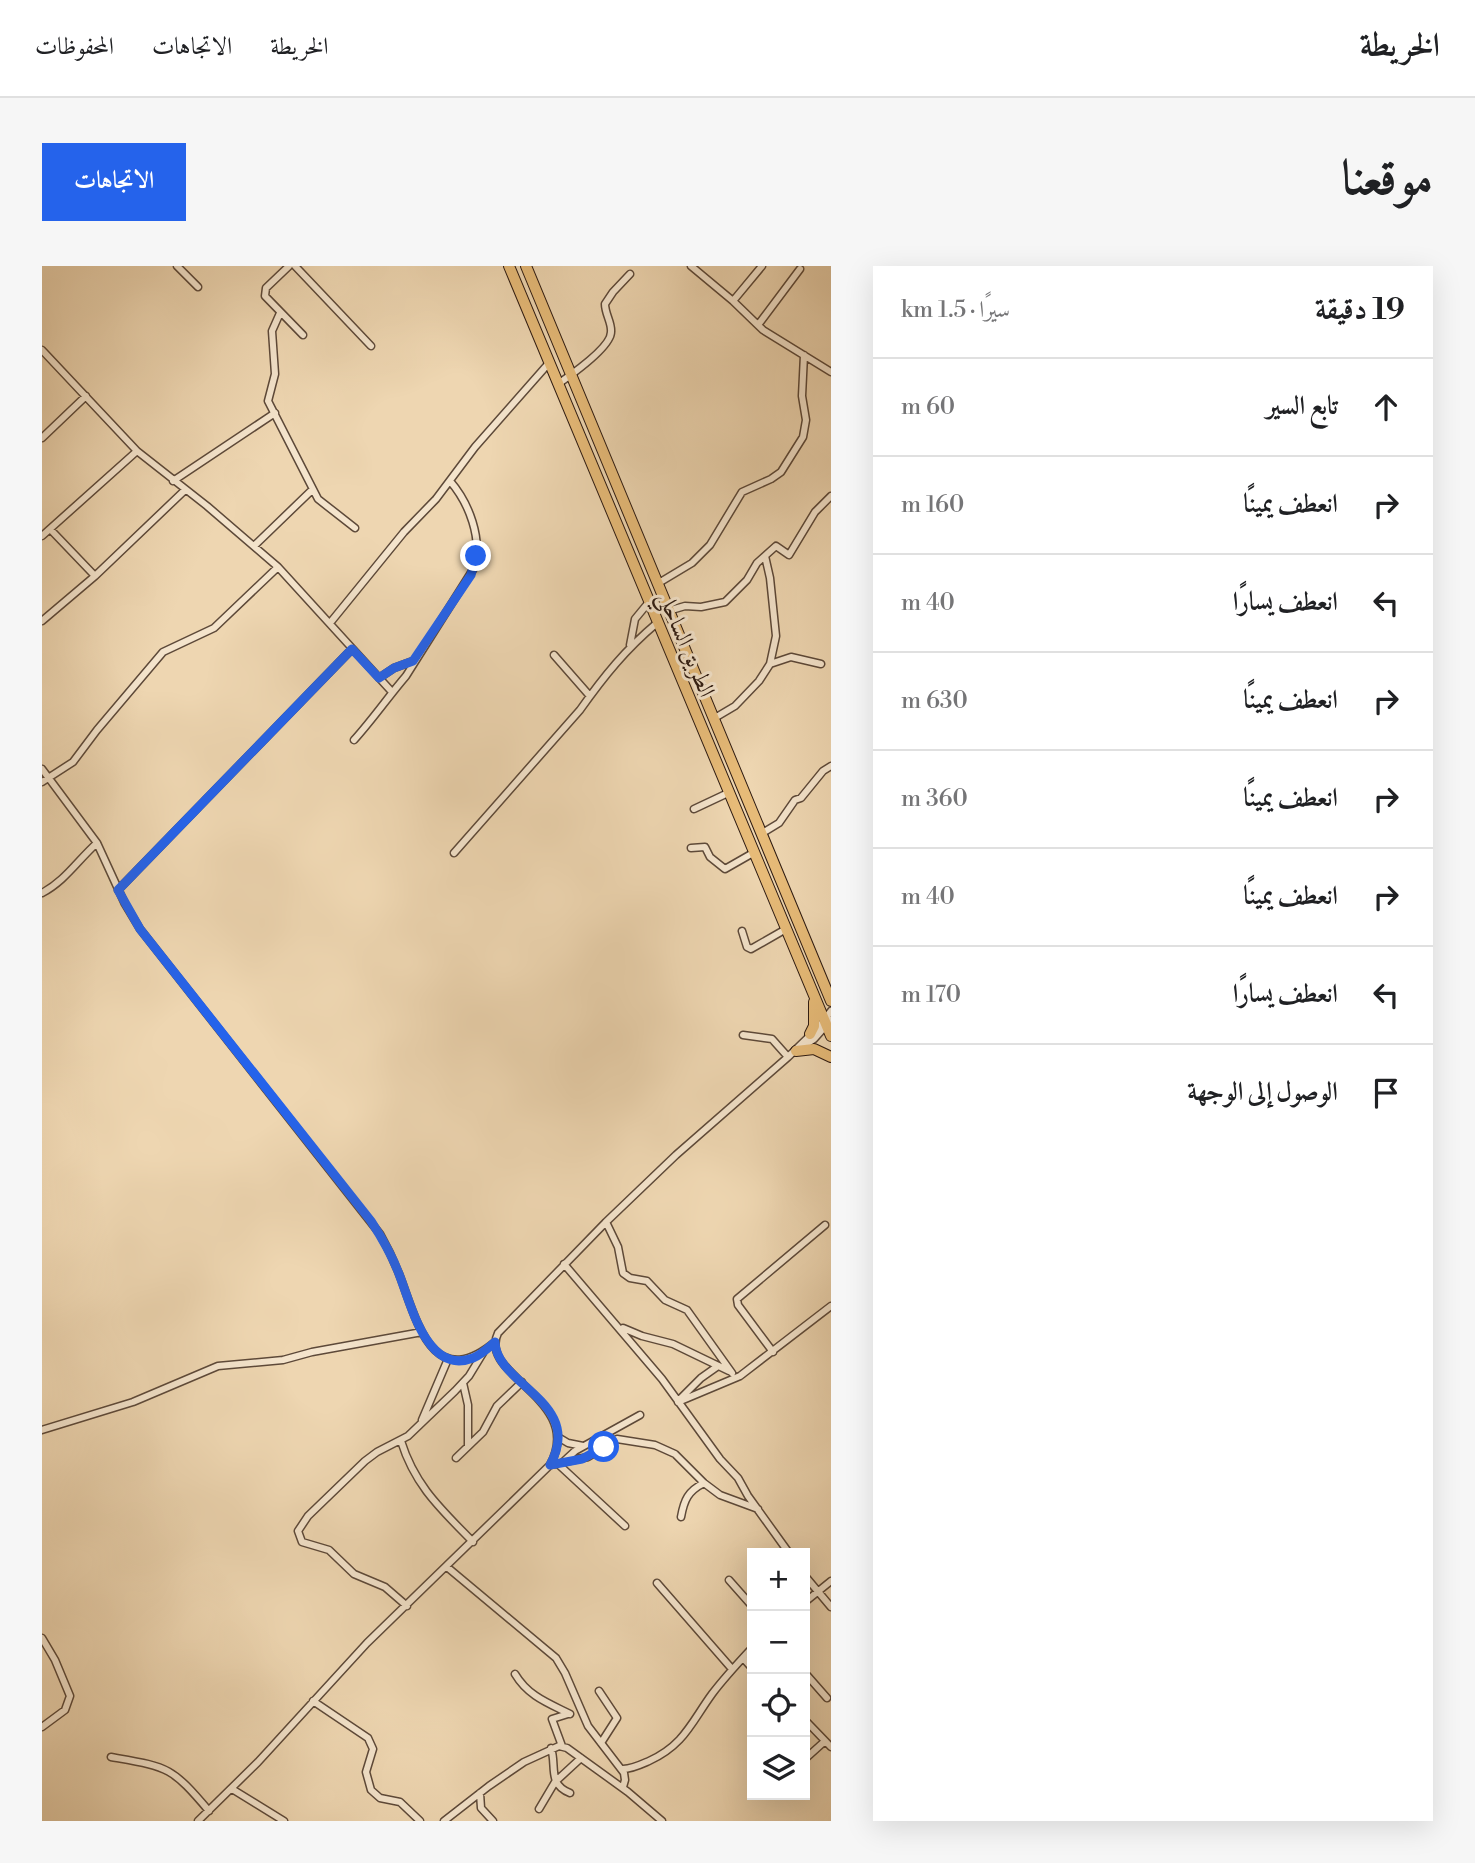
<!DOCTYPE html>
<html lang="ar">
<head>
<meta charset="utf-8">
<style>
  :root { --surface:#fff; --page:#f6f6f6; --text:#202124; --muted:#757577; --line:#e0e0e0; --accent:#2563eb }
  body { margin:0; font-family:"Libre Bodoni",Amiri,serif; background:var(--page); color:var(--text); direction:rtl }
  .controls { position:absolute; right:21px; bottom:21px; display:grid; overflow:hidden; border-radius:0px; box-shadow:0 7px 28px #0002 }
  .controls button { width:63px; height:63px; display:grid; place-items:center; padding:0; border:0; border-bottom:2px solid var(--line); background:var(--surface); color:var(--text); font:35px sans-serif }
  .stop { position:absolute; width:21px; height:21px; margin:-16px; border:5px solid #2563eb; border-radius:50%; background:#fff }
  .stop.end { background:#2563eb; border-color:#fff; box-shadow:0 2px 7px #0008 }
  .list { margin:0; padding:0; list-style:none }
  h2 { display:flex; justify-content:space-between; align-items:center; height:91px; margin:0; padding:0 28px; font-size:30px }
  h2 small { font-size:23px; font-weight:400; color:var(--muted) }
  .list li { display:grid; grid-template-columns:46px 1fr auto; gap:21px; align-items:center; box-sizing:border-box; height:98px; padding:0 28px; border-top:2px solid var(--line) }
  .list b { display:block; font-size:26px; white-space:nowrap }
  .list em { font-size:23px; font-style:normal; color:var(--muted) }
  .icon { flex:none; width:38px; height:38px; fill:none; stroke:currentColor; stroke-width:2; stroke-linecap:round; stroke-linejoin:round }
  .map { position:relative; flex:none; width:789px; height:1555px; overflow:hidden; direction:ltr; border-radius:0px }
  header { display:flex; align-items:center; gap:42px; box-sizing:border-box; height:98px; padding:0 35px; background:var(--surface); border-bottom:2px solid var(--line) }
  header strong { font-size:33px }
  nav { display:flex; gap:38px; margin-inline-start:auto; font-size:24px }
  .intro { display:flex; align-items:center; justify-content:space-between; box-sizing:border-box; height:168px; padding:0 42px }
  h1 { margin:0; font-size:49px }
  .button { padding:18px 32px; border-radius:0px; background:var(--accent); color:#fff; font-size:24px; font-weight:700 }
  main { display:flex; gap:42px; padding:0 42px }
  aside { flex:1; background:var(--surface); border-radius:0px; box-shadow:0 7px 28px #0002 }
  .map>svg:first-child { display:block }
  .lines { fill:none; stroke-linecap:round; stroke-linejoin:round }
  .minor-casing { stroke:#5d4939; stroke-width:9 }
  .highway-casing { stroke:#2d1a11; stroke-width:12 }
  .minor { stroke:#f4e4cc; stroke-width:6 }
  .highway { stroke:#e7bb78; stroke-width:10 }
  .route { stroke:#2563eb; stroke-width:9 }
  .labels { text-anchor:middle; stroke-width:6; stroke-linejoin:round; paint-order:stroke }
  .street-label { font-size:23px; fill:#2d1a11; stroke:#f4e4cc }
</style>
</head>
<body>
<header>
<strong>الخريطة</strong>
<nav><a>الخريطة</a><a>الاتجاهات</a><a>المحفوظات</a></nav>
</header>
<div class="intro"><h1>موقعنا</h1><a class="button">الاتجاهات</a></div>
<main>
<aside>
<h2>19 دقيقة<small>سيرًا · 1.5 km</small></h2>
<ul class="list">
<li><svg class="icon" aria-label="ahead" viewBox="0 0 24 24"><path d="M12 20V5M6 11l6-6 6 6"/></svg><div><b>تابع السير</b></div><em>60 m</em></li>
<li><svg class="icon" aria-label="right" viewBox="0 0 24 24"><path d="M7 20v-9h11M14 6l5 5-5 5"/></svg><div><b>انعطف يمينًا</b></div><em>160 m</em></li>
<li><svg class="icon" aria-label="left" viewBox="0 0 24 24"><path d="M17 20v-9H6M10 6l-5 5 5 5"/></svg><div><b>انعطف يسارًا</b></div><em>40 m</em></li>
<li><svg class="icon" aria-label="right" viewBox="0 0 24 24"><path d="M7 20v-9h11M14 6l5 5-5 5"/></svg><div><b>انعطف يمينًا</b></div><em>630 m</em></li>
<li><svg class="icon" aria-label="right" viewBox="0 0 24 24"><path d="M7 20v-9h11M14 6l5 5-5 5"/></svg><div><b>انعطف يمينًا</b></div><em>360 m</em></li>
<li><svg class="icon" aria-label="right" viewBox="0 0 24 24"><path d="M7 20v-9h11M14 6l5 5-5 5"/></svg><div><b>انعطف يمينًا</b></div><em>40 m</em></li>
<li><svg class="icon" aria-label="left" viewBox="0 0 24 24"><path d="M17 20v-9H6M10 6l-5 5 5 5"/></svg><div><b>انعطف يسارًا</b></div><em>170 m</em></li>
<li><svg class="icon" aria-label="arrive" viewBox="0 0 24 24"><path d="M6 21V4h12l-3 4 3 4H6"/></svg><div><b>الوصول إلى الوجهة</b></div></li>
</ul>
</aside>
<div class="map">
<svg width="789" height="1555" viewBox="0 0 789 1555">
  <rect width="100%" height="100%" fill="#eed6b1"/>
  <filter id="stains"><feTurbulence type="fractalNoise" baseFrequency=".00286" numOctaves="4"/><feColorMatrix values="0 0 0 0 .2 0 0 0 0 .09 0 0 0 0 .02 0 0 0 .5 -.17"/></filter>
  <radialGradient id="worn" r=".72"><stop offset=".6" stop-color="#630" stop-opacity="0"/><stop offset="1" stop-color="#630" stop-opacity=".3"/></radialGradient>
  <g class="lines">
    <defs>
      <path id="minor" d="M135,0L156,21
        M247,0L224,22L223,30L261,69
        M253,0L329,80
        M649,0L691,35L721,64L789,106
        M691,35L720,0
        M238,47L230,65L233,108L226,135L276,233L313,262
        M716,59L758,3
        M0,84L95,185L165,240L236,301L350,426
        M516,118C529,109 569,81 569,66C570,57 563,48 563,38L571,26L588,8
        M0,172L44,130
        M131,215L233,147
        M8,263L53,310
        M0,270L95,185
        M213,279L270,224
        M723,290L728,312L734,370L728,398
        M615,318L650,297L668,279L700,226L729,213L739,206L761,171L764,154L760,130L762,89
        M626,345L643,340L659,341L683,336L705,314L715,297L734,280L747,289L773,246L789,230
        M0,355L53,310L143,224
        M288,357L362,266L394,233L433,181L507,97
        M588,379L593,353L607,336
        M512,389L547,429
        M337,412L352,402L371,395
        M671,453L693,440L717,415L728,398L749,391L779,398
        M312,474C331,453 346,431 364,410L432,302C441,273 427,237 408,215
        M0,503L55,577L83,638L98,663L338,968C346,982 353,997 359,1013C376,1060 393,1126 453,1076
        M0,516L31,496L55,464L121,386L172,362L236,301
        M652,543L686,527
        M719,568L737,557L753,534L759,532L781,505L789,500
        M649,582L663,581L668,591L683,603L711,587
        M412,587L538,444C562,410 584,383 615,357
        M76,624L310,383
        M0,627C23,615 36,594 55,577
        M700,665L705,681L709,683L744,663
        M701,769L730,773L746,791
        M757,783L772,773L789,754
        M564,956L576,981L581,1007L588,1012L605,1015L623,1034L645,1044L690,1107
        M522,998L620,1113L678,1193L696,1212L706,1230L747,1287
        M581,1062L600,1070L631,1078L687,1105
        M731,1086L696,1039L695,1033L783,959
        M421,1117L426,1139V1180
        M637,1134L659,1112L676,1100
        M636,1136L698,1110L789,1040
        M380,1154L406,1093
        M0,1164L91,1136L176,1100L241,1094L270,1086L380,1066
        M516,1171L526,1177L541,1180
        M359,1175C373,1220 399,1243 431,1276
        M414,1192L441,1166L455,1140L480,1116
        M520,1197L533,1185L598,1149
        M516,1198L583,1260
        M508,1199L546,1191L575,1173L613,1179L633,1188L662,1217L678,1229L716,1243
        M639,1251C642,1234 646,1225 662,1217
        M405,1301L514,1392L523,1407L546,1460L582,1507L583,1514L581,1521
        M763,1310L789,1341
        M687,1314L710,1340
        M615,1317L690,1403
        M763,1336L789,1315
        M365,1340L343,1321L312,1308L287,1284L260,1276L256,1265L266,1250L323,1195L335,1186L366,1170L413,1125L427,1110L441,1087
        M0,1372L13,1394L28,1430L23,1444L0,1461
        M701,1392L710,1402
        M763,1407L785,1432
        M473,1408C486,1430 506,1437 528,1448
        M557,1425L575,1452L559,1477
        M271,1435L326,1472L331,1483L324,1506L329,1524L338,1532L358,1536L378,1555
        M763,1454L789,1481
        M520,1480L510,1453L526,1448
        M509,1482C515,1500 505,1518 528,1527
        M69,1491C126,1501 129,1500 167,1545
        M763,1493L783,1475
        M581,1503C590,1503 598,1499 607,1495C642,1479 649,1457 670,1428C682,1412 696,1397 710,1382
        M190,1523L242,1555
        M438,1527L439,1542L451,1555
        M497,1543L513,1516L539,1492
        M156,1555L216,1496L325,1377L508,1199C544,1133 435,1110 456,1067L564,956L634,889L746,791L776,762L789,745
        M402,1555L447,1520L482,1496L517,1480L525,1482L586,1526L620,1555"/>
      <path id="highway" d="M467,0L789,770
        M484,0L789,735
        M768,768L772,760V736
        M754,785L772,783L789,791"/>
    </defs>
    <!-- minor casing -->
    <use href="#minor" class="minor-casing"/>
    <!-- highway casing -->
    <use href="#highway" class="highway-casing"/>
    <!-- minor -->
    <use href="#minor" class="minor"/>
    <!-- highway -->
    <use href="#highway" class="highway"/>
  </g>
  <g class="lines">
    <!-- route -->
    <path class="route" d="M434,290L429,309L371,395L352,402L337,412L310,383L76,624L98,663L329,955C340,972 350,989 357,1008C369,1038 385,1110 431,1092C439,1089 446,1082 453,1076C454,1119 543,1136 508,1199L540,1193L562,1181"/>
  </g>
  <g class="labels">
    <!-- street labels -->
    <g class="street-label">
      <text transform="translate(645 378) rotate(67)" y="8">الطريق الساحلي</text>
    </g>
  </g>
  <rect width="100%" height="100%" filter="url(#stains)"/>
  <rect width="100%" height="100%" fill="url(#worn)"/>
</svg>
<div class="controls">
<button>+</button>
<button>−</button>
<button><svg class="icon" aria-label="locate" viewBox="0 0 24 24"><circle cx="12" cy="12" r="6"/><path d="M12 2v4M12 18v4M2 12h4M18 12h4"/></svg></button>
<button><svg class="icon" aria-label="layers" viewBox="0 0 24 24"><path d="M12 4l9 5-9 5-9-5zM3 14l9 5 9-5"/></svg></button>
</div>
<div class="stop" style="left:562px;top:1181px"></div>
<div class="stop end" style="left:434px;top:290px"></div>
</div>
</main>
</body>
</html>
